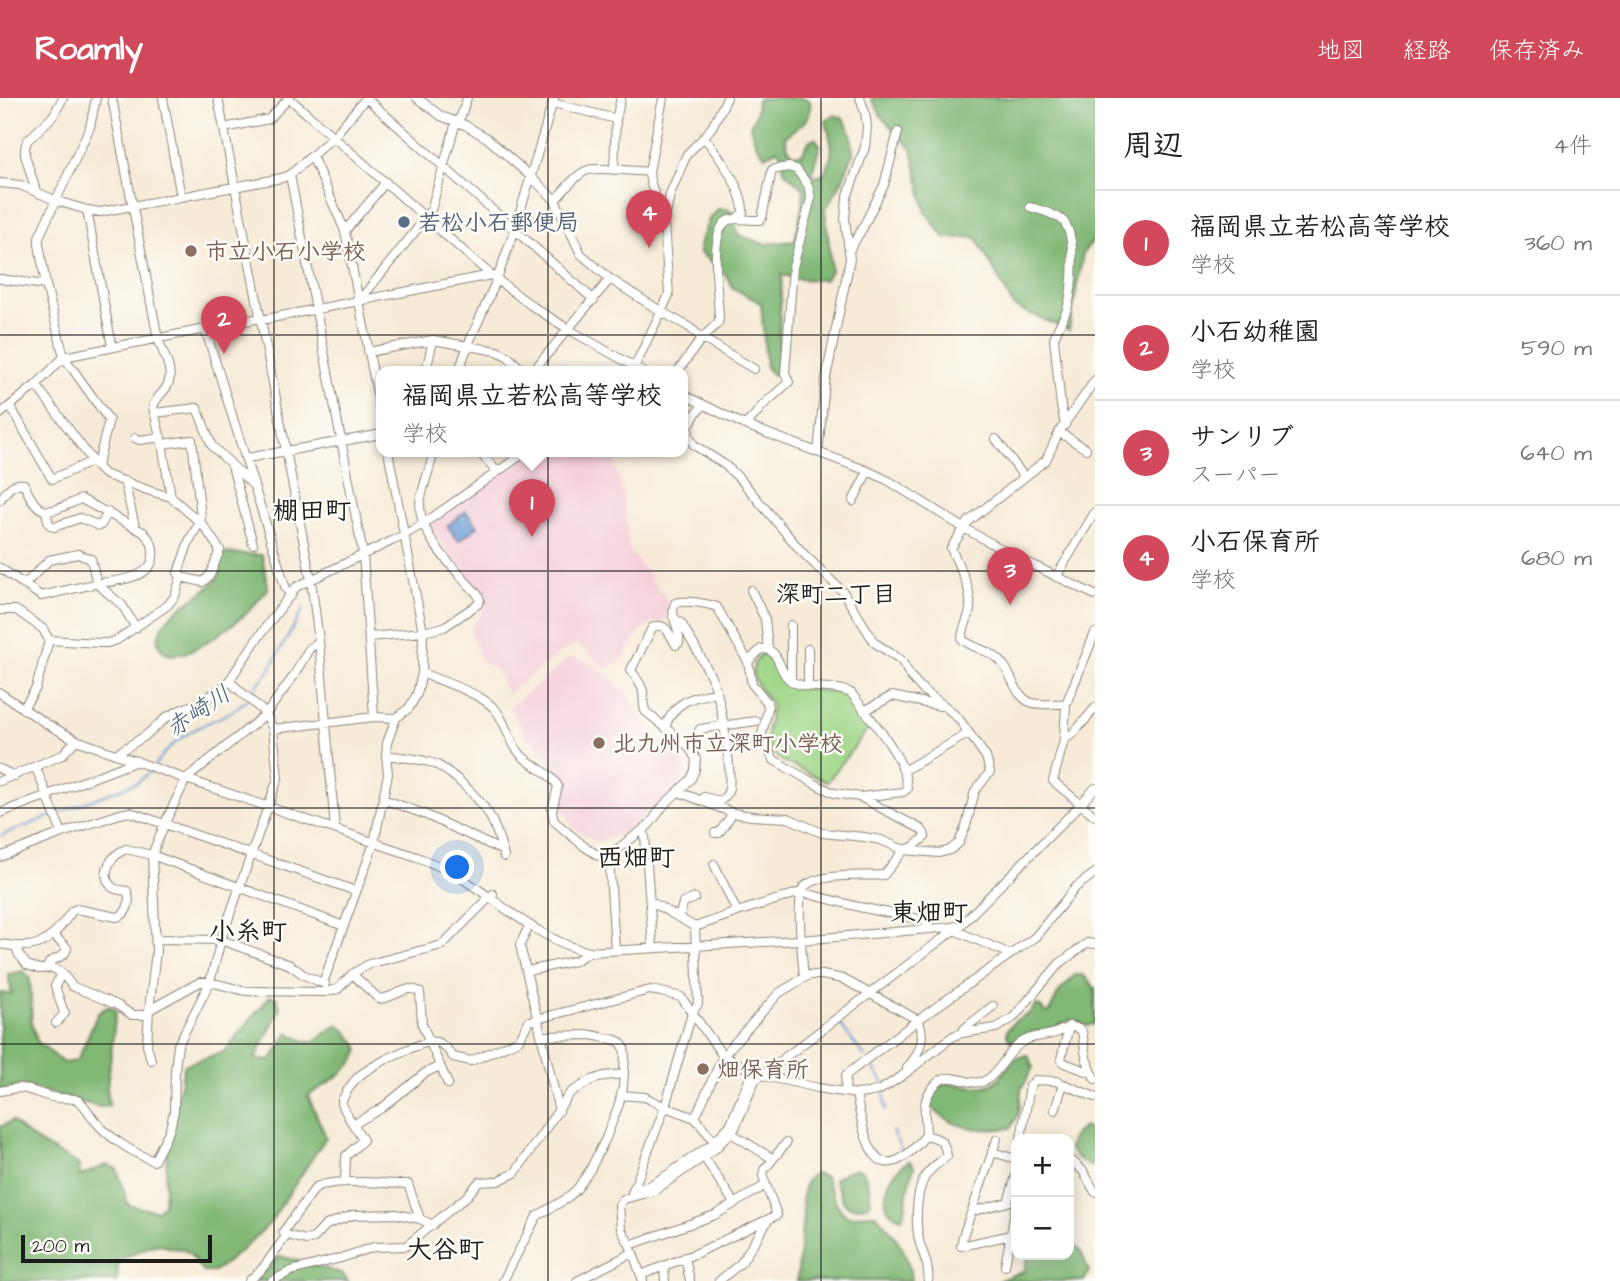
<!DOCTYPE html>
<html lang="ja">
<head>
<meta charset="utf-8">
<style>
  :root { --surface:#fff; --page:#f2f2f2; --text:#202124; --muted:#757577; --line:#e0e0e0; --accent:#d1495b }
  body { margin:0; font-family:"Architects Daughter","Klee One",sans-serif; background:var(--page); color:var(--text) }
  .controls { position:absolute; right:21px; bottom:21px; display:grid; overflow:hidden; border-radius:14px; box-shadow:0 4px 18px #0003 }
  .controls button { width:63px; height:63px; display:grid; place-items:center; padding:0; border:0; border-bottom:2px solid var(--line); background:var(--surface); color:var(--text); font:35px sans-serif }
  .scale { position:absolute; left:21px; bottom:18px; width:191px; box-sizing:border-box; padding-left:7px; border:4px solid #1c1c1c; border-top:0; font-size:19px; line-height:24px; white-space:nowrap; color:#1c1c1c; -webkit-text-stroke:5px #fdfcf7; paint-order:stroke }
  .you { position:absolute; left:458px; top:770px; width:24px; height:24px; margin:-18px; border:5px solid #fff; border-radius:50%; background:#1a73e8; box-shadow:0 0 0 10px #1a73e833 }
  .badge { display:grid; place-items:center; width:46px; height:46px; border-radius:50%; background:var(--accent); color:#fff; font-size:23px; font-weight:700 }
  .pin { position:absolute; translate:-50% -58px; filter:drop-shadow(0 2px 4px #0008) }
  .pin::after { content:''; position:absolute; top:37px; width:24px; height:21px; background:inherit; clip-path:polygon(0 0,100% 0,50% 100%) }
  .popup { position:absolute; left:376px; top:268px; width:312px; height:91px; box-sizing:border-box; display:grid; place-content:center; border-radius:14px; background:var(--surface); filter:drop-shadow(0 2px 5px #0005); font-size:23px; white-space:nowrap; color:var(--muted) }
  .popup b { font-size:26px; color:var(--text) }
  .popup::after { content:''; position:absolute; left:50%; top:100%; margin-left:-14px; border:14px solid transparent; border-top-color:var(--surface) }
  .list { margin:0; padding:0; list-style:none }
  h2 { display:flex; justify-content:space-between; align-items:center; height:91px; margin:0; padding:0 28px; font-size:30px }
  h2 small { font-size:23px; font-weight:400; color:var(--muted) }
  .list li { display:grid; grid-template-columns:46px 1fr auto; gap:21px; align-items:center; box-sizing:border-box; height:105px; padding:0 28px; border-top:2px solid var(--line) }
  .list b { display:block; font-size:26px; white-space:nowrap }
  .list p { margin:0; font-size:23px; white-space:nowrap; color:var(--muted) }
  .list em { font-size:23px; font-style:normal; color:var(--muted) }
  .map { position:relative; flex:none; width:1095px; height:1183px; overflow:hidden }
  header { display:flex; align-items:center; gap:42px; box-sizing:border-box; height:98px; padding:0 35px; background:var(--accent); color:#fff }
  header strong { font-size:33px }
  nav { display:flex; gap:38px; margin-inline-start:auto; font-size:24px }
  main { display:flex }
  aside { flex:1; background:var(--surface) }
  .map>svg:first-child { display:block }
  .built { fill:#f5cfdb }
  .green { fill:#a0d789; stroke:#5e7a52; stroke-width:2 }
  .forest { fill:#80b875; stroke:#4e6a48; stroke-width:2 }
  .water { fill:#6d9dd6; stroke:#445c79; stroke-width:2 }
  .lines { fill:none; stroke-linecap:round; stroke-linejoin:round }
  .stream { stroke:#6d9dd6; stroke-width:2 }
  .minor-casing { stroke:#8a847a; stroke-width:10 }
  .minor { stroke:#fff; stroke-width:8 }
  .grid { fill:none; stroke:#1c1c1c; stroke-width:2; stroke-opacity:0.55 }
  .service-dot { fill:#5c6f8a; stroke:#fdfcf7; stroke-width:2.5 }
  .education-dot { fill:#8d6e63; stroke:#fdfcf7; stroke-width:2.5 }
  .labels { text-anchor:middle; stroke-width:5; stroke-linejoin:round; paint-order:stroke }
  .service-label { font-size:23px; font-weight:bold; fill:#4e5e75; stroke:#fdfcf7; text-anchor:start }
  .education-label { font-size:23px; font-weight:bold; fill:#785e54; stroke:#fdfcf7; text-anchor:start }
  .neighbourhood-label { font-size:24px; font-weight:bold; fill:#1c1c1c; stroke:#fdfcf7 }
  .water-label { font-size:24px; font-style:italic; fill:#445c79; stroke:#fdfcf7 }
  .quarter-label { font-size:26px; font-weight:bold; fill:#1c1c1c; stroke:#fdfcf7 }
</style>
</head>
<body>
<header>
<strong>Roamly</strong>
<nav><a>地図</a><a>経路</a><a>保存済み</a></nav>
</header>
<main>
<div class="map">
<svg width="1095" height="1183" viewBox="0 0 1095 1183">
  <rect width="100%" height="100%" fill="#fdfcf7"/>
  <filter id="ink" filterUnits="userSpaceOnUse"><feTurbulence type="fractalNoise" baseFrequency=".0143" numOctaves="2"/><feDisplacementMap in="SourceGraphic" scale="14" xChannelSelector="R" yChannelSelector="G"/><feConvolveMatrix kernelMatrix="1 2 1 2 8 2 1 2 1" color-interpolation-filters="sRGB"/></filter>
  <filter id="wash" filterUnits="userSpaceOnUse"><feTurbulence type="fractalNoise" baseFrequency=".00686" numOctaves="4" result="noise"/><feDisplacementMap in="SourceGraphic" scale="28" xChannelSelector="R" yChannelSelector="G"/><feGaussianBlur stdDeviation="1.57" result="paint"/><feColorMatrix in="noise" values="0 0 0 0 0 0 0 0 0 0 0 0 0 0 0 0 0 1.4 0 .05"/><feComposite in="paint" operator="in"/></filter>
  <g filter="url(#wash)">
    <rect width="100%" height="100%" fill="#f7ebd7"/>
    <!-- built -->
    <path class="built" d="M535,353H618L615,365L623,398L629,451L667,502L666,522L651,526L640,533L623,562L606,571L577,545L561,554L507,596L497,573L481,562L470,531L487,507L429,427Z
      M569,559L590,565L628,596L641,622L685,666L680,688L621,736L596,744L573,730L561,705L565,684L543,654L525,637L509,610Z"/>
    <!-- green -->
    <path class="green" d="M763,555L769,556C777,569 782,584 796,589L845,595L871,627L827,684L782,663C758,647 769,629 772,607C759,591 742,571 763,555Z"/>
    <!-- forest -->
    <path class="forest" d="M760,0H804L810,3C813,23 798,28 785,39L787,48L793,57L802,56L810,42L815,40L820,47L812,74L816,79L824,76C837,49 831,49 826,22L834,17L843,20L851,35L853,56L841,85L825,112L830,154L831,173L824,182L800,181L782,177L779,237L780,274L773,277L766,269L761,205L733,190L725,176L700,155L699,149L709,121L718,111H727L732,114L738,137L765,146L795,143L803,104L804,91L785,74L780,54L776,52L765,58L757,48L750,29L756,15L757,2Z
      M871,0H1060L1062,1L1095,0V140L1083,155L1069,232L1014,209L976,139L945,140L926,115L912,51L883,21Z
      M219,455L262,457L268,491C260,500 252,511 242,519C228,530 177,571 162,552C159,548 157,542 159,537C167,509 204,500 220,477L218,463Z
      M24,873L30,881L32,926L37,943L63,965L77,963L98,915L109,908L116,912L107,990L109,1008L100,1009L21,987L0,994V895L12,896L8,876Z
      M1075,877H1083L1095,890V926L1086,928C1068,915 1065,927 1049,932C1044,933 1038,933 1032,934C1025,937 1018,941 1011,944L1007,938V932L1015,923L1030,915L1034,909L1037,907L1042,910L1044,914H1049L1059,894Z
      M270,898L277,900L280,911L255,961L271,963L288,934L300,941L312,945L338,926L347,934L359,950C357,970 324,987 308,998L326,1039L269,1126L243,1151L214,1174H203L190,1156L183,1151L170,1150L161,1146L150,1148L121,1161L118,1169L117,1183H0V1029L12,1023C31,1043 55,1053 78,1066L80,1078L107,1067L117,1071L128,1107L156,1113L164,1106L167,1055L184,967L224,954Z
      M1028,957L1033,969L1021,992L1019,1015L1011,1030C981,1034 949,1031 929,1006L935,994L944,985C958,985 975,992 989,987C1002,983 1006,967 1017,960C1018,959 1026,958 1028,957Z
      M1084,1029L1095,1036V1066L1089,1068L1076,1059L1069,1051C1070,1041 1075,1034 1084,1029Z
      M910,1063L914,1068L907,1095L906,1109L902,1120C871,1112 890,1071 910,1063Z
      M856,1071L863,1073L869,1089L871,1104L868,1107L859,1109H850L844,1105L834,1081L845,1074Z
      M816,1076L824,1078C833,1092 833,1108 848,1119L866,1116H876C895,1138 909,1152 911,1183H797L803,1119L802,1099L806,1083L810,1078Z
      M1069,1142L1081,1154L1089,1173L1084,1183H998L1013,1177L1024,1174L1028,1157H1069Z
      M280,1158L342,1175L348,1183H255Z"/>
    <!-- water -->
    <path class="water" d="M466,413L478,428L459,443L447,428Z"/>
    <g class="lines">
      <!-- stream -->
      <path class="stream" d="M249,597L268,574L304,510
        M155,667C165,653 177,641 192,633C210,622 232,617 246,602
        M56,716L138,684L152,672
        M0,738L51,718
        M839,925L865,959
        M869,964L884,985
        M884,993L886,1013
        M892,1033L895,1039
        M897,1042L902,1054"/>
    </g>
  </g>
  <g filter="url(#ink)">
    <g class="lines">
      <defs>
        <path id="minor" d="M96,0L90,29L39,139V146L46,187L64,259L109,322L97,369
          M112,0L158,241C163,255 176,276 166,290C161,297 155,301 153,309L162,346L171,399
          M163,0L181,99
          M218,0L311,482L319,543L335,731
          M289,0L491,177L532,208L568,231L642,273
          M366,0L594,202
          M417,0L441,18L465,27L487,40L530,78L555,102L581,156L610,181L662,214L689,229L702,240L754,271
          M553,5L616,21
          M224,30L269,21L289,0
          M704,39C719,58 744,91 743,115L737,120
          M312,58L345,133L382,320
          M614,72L616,21L621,0
          M290,77L363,456L374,619
          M0,85L20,87L57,103L87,112L100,114L282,80L290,77L334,38L366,0
          M36,93L25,57V50L27,43L53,18L63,0
          M555,102C563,94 577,75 588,72C601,69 634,73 649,74
          M1030,109C1040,112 1052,115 1061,121C1078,134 1073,193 1067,211C1063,222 1057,230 1054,241L1061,308L1065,327
          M87,112L112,249
          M665,122L670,96L687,56L704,39L712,29L727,0
          M345,133L386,84
          M850,151L861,133L884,87L898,34
          M0,181L46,187
          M359,203L417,131L425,119L431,112L456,24L461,18L467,0
          M261,222L491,177
          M205,230L286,491L291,498
          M368,254L433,242L497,253L507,258L524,273
          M633,272L669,197L664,125L650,83L649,74L663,0
          M426,273L433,242
          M459,273L468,247L497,181L515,131L554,0
          M533,273L610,181
          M678,273L702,240L718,225L719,221C719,201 708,134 727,123C736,118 749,123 760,122L762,120L772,72L788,69L796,71L808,87L811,100L793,169L785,275L789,284L762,308L755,317L745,327
          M36,287L97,369L104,376L150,393L171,399L203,427L220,452
          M682,296L745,327L868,373L889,383L964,430L1012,457L1095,497
          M10,308L52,381L93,363
          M154,315L197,310L212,348L253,387
          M0,316L36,287L64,259L260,220
          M1059,334L1086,351
          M135,340L140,342L161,339
          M996,341L1024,379
          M162,346L192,342L201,419L200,424L189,443L178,475L181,479
          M478,353L497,373
          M818,354L825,285L850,161L845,121L847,100L865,49L867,29L865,14L860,0
          M247,360L382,336
          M232,368L253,446
          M124,383L135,428
          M0,402C7,393 11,384 24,386C40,424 50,414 81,401L143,434C151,442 154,447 153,458C152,482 112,483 94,486C77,490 59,494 41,498L0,470
          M853,403L868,373
          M46,414L49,426L54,429L80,420L99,428L101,427L108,414
          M1056,479L1095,414
          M24,487L49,462L78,456L91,461L97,486L122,507L136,530
          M751,492L765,521L768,551
          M0,512H16L43,531L49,542
          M673,519L682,526C692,545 704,563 713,583C721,601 732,671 729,690C728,696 725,700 720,703L704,699
          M1095,535L1066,606L1064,642L1053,683L1095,718
          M369,539L423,534L444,529L478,506L480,502L478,497C458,474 419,439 420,406C421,394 431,367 434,353
          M319,543L309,551L293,579L266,616L186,681L165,725L152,757L156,853L149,912L200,884H210L245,893L325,894L338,891L352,876L369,866L442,847L493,796
          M808,551V587
          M422,575C442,584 486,596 498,615C507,629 510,645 521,657C534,670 548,672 558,688L552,713L554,723L585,749L599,758L611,756L649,727L664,707L691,681L695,672L696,661L689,649L645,613C643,606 644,601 643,594C642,586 635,579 631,572L652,530C665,522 670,537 676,547L679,545C681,531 669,519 675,505C687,502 706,505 717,509L748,564L752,586L767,604L768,610L762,636L764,646L774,662L817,687L834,695L860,699L903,694L907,691C907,660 869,619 851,595C834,586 804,593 790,582C777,573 781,550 761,551L748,564
          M791,583V527
          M0,595L47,626L76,642L186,681L417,759C434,766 451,772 466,783C504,808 544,844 589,854L800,842L952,829L961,827L1081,706L1095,690
          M1066,606C1056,605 1044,608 1033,605C1013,600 1012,570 996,559C985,551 972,550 962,541C962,529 970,521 970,509C972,489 958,468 951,450L969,423L1046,362L1059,334L1095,282
          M23,611L36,590L49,542L99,545H107L117,542L168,507L175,498L181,479L203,484L210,477L220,452
          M864,613L892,598L940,608
          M665,629C675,603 692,598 717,595
          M273,631L374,619L396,620
          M1064,642L1074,635L1095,610
          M689,649L700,631L756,623
          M116,656L145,638L167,619L178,613L201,604L220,591L229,583L257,541L296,489L404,437L423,426L527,353
          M386,657C400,659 415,660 429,664C441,667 448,674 457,681C487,707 495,721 504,759
          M36,670L62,735
          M0,671L15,678
          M903,673L969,635
          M0,683L62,657L76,642
          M679,694L733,715L751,718L788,720L822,735L864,739L881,742L904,752L939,755L950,752L959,745L966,728L975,693L990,674L986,659L959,621L946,609L923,592L911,579L901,562L875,545L843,494L802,454L740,381L725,367L694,347L689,338L688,329L696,315L704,307
          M383,701L424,716L503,753
          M0,715L137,663
          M643,732L645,738L653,850
          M715,735H719L733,715
          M0,759L62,735L120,716L130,714L356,793
          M714,766L737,814
          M610,774L615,852
          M650,803L695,829
          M679,820L683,805L695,800
          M529,828L520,847L559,1013
          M695,829L737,814L801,794L859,809L924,822L931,831
          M953,830L954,832L1010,856
          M156,841L221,842L290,867L304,877L325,886
          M0,846C39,853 50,845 72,813L76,811L117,819C128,817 131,802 127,793C121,792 114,792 111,788C99,774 113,756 126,751L152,757L344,828
          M16,849L19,857L27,867L39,871L53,870L58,873L62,875L72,888L117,907L132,917H148
          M47,871L49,865C56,859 65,860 67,850L53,837
          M527,873L575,863L589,854
          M352,876L379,901C383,900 387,900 391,898C403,894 408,887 420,894L422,926L448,986
          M804,880C803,865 795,798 804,789C819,774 863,779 884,777L904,752L913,749L925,739L924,735L921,731L860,699
          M323,885L374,745L388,676L386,657L387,645L396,620L409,610L417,596L422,575L423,534L388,353
          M149,912L147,947L151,962
          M56,925L65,915L63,912L55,888L62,875
          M1069,928L1061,961L1064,965L1092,975
          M963,935L964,931L993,908
          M0,993C7,992 14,990 21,990C34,992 45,999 58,1000C65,1001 73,999 79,1003C86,1008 90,1018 96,1024C109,1040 135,1056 154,1063L170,1031L174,1013L175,972L178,947L210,884L221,842L278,680L273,631L266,616L229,583
          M845,994L846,977L918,922L1035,839L1076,789L1095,775
          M856,996C865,1043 875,1099 926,1037C926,1014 919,1004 936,986C951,969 971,993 988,981C1001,972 1010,949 1026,942C1036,937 1047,939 1058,934C1068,929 1072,926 1082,933L1086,960L1095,981
          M621,997L645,999L665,1009L695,1020L714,1043
          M1055,1012L1063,986
          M695,1020L723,958L779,895L809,877H822L843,881L918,922C927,940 919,956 907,970
          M354,1026L382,1010L425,975L440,968
          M731,1035L773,1061
          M926,1037C941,1041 944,1042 947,1058C940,1064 932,1069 927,1076C915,1092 915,1128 920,1146C924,1158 930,1171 928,1183
          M997,1041L963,1138L961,1148L1011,1137
          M1026,1041L1021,1040L1030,988L1035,982L1056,983L1095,999
          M992,1054L1016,1061
          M704,1059L734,1105
          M1069,1060L1083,1073L1095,1094
          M345,1084L346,1058L363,1042C359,1035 341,1010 342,1003C344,997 352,985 357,980C368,969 422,941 437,944C444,946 449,953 453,959L471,963L519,942L529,923L650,892L661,894L681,899L723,958L761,977L818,990L856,996L868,995L880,992L902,978L953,938L962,935L996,930L1013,920L1059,866L1087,845L1095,846
          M766,1087L763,1078L764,1072L786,1045
          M633,1092L647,1089L667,1077L712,1046L730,1027L749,982L754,976
          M632,1095L665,1009L692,915L698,906L695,829
          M974,1113L1008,1104L1016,1078
          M287,1137L283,1134L316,1089C339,1080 383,1086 408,1086L420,1121
          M287,1137L306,1142L314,1140L326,1127L353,1117L396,1116L420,1121L433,1127
          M630,1147L715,1117L766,1087L777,1117L697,1155L641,1177
          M685,1159L690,1183
          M664,1168L665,1183
          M1005,1168L1016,1108
          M249,1183L262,1171L287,1137
          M272,1183L291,1173L341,1160L374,1149L406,1148L467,1098L479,1084L498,1083L515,1075L570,995L592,982L604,978L624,976
          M503,1183L537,1118L566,1101L577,1091L590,1072L606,1040L619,1006L623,989L625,957L624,949L620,944L616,942L591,937L541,938
          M577,1183L632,1155
          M643,1183L630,1147L621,1131L619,1107L624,1101L654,1093L715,1051L735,1030L755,982L954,832
          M719,1183L741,1165L769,1121"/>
      </defs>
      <!-- minor casing -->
      <use href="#minor" class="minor-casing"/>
      <!-- minor -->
      <use href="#minor" class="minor"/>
    </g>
  </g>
  <!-- grid -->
  <path class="grid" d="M274,0V1183M548,0V1183M821,0V1183M0,237H1095M0,473H1095M0,710H1095M0,946H1095"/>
  <!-- markers -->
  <circle class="service-dot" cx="404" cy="124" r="7"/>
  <g class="education-dot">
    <circle cx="191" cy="153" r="7"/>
    <circle cx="599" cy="645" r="7"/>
    <circle cx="703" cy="971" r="7"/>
  </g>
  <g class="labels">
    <!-- service labels -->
    <g class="service-label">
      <text x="418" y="132">若松小石郵便局</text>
    </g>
    <!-- education labels -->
    <g class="education-label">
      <text x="205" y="161">市立小石小学校</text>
      <text x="613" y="653">北九州市立深町小学校</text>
      <text x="717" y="979">畑保育所</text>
    </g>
    <!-- neighbourhood labels -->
    <g class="neighbourhood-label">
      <text x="836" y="504">深町二丁目</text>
    </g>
    <!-- water labels -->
    <g class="water-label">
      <text transform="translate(198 613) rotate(-34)" y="8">赤崎川</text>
    </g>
    <!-- quarter labels -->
    <g class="quarter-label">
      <text x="312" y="421">棚田町</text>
      <text x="636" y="768">西畑町</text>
      <text x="929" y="823">東畑町</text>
      <text x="248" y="842">小糸町</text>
      <text x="445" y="1160">大谷町</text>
    </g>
  </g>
</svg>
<div class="controls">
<button>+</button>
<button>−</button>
</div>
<div class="scale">200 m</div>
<div class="you"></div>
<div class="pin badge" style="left:532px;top:439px">1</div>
<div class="popup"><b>福岡県立若松高等学校</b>学校</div>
<div class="pin badge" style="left:224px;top:256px">2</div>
<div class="pin badge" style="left:1010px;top:507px">3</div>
<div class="pin badge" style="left:649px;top:150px">4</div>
</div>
<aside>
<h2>周辺<small>4件</small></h2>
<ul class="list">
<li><span class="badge">1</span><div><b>福岡県立若松高等学校</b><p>学校</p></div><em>360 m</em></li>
<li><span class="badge">2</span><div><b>小石幼稚園</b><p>学校</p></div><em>590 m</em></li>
<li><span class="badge">3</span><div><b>サンリブ</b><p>スーパー</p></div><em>640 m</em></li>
<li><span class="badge">4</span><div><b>小石保育所</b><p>学校</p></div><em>680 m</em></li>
</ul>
</aside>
</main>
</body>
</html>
